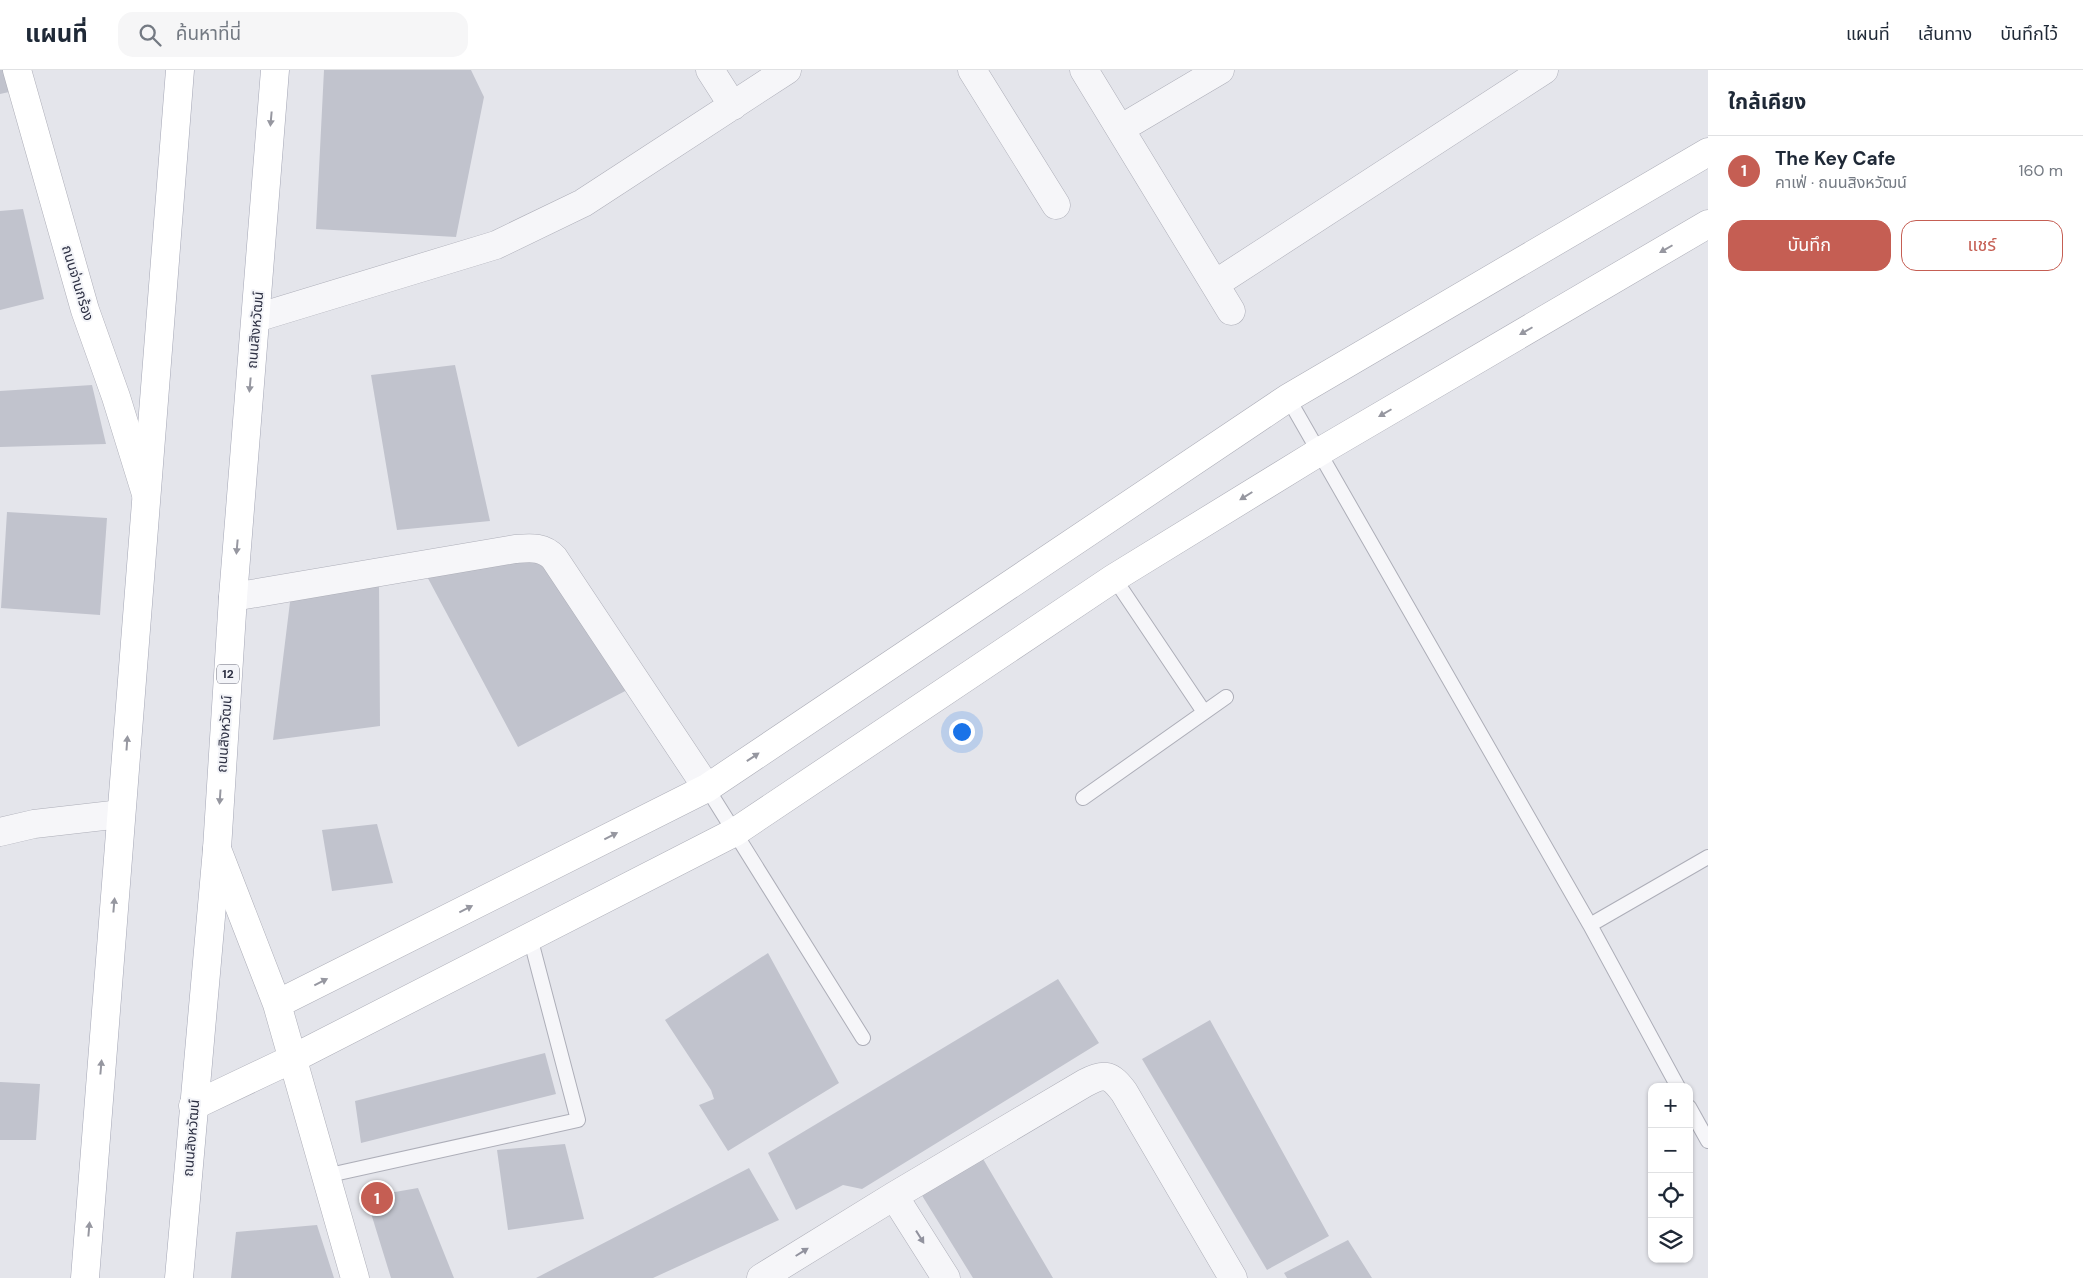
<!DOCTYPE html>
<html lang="th">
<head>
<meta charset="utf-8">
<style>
  :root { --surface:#fff; --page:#f6f6f7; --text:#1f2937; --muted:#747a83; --line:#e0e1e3; --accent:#c55e53 }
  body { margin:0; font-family:"DM Sans","Noto Sans Thai",sans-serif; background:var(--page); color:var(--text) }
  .controls { position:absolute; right:15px; bottom:15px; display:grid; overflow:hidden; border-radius:10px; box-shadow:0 1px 4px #0004 }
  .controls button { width:45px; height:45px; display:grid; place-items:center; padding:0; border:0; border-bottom:1px solid var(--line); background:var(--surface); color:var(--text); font:25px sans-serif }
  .you { position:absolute; left:961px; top:661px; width:18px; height:18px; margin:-12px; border:4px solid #fff; border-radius:50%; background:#1a73e8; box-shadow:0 0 0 8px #1a73e833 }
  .badge { display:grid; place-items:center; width:32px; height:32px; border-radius:50%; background:var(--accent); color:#fff; font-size:16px; font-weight:700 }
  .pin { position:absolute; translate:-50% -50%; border:2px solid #fff; box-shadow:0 1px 5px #0006 }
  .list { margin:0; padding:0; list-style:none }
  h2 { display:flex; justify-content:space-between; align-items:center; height:65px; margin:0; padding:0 20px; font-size:21px }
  h2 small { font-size:16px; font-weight:400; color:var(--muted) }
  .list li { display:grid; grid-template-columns:32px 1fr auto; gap:15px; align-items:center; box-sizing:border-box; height:70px; padding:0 20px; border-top:1px solid var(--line) }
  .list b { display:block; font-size:19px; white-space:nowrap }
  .list p { margin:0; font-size:16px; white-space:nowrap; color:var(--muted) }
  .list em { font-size:16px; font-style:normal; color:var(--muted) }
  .actions { display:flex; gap:10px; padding:15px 20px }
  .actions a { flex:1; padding:11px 0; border:1px solid var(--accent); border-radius:15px; text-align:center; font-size:18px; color:var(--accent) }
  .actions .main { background:var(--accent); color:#fff }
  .icon { flex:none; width:28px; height:28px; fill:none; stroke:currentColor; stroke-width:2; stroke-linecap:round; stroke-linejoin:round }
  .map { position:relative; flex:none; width:1708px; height:1208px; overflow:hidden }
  header { display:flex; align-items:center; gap:30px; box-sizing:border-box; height:70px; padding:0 25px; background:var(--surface); border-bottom:1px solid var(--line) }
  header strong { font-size:24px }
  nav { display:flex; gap:28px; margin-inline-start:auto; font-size:18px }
  .search { width:350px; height:45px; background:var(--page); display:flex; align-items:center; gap:12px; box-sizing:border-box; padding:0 18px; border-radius:15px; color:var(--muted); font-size:19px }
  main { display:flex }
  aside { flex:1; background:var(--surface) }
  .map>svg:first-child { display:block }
  .building { fill:#c1c3cd }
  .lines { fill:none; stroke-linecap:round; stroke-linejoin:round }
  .lane-casing { stroke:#adaeb8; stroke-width:16 }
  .street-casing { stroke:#adaeb8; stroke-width:29 }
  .secondary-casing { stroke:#adaeb8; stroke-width:29 }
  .primary-casing { stroke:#a4a6b5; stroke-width:29 }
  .lane { stroke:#f6f6f9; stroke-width:14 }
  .street { stroke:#f6f6f9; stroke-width:28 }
  .secondary { stroke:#fff; stroke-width:28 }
  .primary { stroke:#fff; stroke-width:28 }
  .oneway { fill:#9697a0 }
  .oneway2 { fill:#91929e }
  .labels { text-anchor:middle; stroke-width:4; stroke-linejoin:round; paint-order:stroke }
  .shield { fill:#f3f4f8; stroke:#686a79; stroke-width:1 }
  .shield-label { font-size:12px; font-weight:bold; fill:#2c2f42 }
  .street-label { font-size:14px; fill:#2c2f42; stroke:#f3f4f8 }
</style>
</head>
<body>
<header>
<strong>แผนที่</strong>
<div class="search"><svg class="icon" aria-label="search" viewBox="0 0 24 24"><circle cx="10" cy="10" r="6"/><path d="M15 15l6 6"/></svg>ค้นหาที่นี่</div>
<nav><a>แผนที่</a><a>เส้นทาง</a><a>บันทึกไว้</a></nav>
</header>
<main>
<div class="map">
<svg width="1708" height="1208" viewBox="0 0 1708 1208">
  <rect width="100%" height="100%" fill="#e4e5eb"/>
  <!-- building -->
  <path class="building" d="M0,0H4L9,22L0,24Z
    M324,0H471L484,27L456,167L316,159Z
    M23,139L44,229L0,240V141Z
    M455,295L490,451L397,460L371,305Z
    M92,315L106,374L0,377V321Z
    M7,442L107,448L100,545L1,538Z
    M543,486L629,619L518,677L423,499Z
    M379,510L380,656L273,670L291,524Z
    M377,754L393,813L332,821L322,760Z
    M768,883L839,1013L728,1081L699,1035L714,1029L711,1020L665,950Z
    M1058,909L1099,973L862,1119L843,1115L796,1140L768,1083Z
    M1210,950L1329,1166L1267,1200L1142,989Z
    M545,983L556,1024L361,1073L355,1031Z
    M0,1012L40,1014L36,1070H0Z
    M565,1074L584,1149L508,1160L497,1080Z
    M979,1082L1053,1208H973L918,1119Z
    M749,1098L779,1150L653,1208H536Z
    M418,1118L454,1208H391L366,1127Z
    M317,1155L334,1208H231L236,1162Z
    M1348,1170L1372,1208H1287L1284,1203Z"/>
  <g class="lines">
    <defs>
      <path id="lane" d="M1288,328L1590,855L1678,1017
        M1114,508L1204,642
        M707,718L863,968
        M1083,728L1226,627
        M1590,855L1708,787
        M1689,1037L1708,1071
        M325,1106L578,1050L530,867"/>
      <path id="street" d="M710,0L733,36
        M972,0L1056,135
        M1084,0L1231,241
        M1120,59L1220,0
        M1215,214L1544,0
        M256,248L496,175L583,133L787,0
        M233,527L515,479C530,478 543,476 554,488L707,718
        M0,762L34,754L121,744
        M894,1126L946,1208
        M761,1208L894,1126L1085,1013C1105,1002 1111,1005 1124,1022L1233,1208"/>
      <path id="secondary" d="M17,0L85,240L116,327L146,424
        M217,779L277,934L355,1208
        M277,934L707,718L1288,328L1708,82
        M193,1036L292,989L735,762L1114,508L1319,382L1708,154"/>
      <path id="primary" d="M85,1208L180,0
        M179,1208L217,779L233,527L275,0"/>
    </defs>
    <!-- lane casing -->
    <use href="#lane" class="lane-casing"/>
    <!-- street casing -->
    <use href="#street" class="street-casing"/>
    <!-- secondary casing -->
    <use href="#secondary" class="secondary-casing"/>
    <!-- primary casing -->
    <use href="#primary" class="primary-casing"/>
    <!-- lane -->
    <use href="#lane" class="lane"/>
    <!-- street -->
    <use href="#street" class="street"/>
    <!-- secondary -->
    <use href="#secondary" class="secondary"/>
    <!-- primary -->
    <use href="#primary" class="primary"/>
  </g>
  <!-- one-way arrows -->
  <defs><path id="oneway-solid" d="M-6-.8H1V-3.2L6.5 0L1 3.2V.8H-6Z" transform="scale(1.25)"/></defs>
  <g class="oneway">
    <use href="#oneway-solid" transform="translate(271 49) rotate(95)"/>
    <use href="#oneway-solid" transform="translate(1666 179) rotate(150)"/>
    <use href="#oneway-solid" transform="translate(1526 261) rotate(150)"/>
    <use href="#oneway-solid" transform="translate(250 315) rotate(95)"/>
    <use href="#oneway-solid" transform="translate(1385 343) rotate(150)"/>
    <use href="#oneway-solid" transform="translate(1246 426) rotate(148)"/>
    <use href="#oneway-solid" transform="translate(237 477) rotate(95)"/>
    <use href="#oneway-solid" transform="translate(127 673) rotate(-86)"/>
    <use href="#oneway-solid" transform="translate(753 687) rotate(-34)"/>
    <use href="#oneway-solid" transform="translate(220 727) rotate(94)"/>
    <use href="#oneway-solid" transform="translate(611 766) rotate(-27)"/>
    <use href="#oneway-solid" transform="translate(114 835) rotate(-85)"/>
    <use href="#oneway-solid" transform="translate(466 839) rotate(-27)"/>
    <use href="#oneway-solid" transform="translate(321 912) rotate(-27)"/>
    <use href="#oneway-solid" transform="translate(101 997) rotate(-85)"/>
    <use href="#oneway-solid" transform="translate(89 1159) rotate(-85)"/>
  </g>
  <g class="oneway2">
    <use href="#oneway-solid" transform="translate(920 1167) rotate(58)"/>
    <use href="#oneway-solid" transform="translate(802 1182) rotate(-32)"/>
  </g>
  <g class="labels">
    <!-- shield labels -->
    <rect class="shield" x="217" y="594.5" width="22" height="19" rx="4"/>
    <g class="shield-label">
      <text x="228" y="608">12</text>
    </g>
    <!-- street labels -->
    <g class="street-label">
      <text transform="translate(78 213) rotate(73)" y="5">ถนนจ่านกร้อง</text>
      <text transform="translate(255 260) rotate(-85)" y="5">ถนนสิงหวัฒน์</text>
      <text transform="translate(224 664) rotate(-86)" y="5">ถนนสิงหวัฒน์</text>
      <text transform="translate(191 1068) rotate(-85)" y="5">ถนนสิงหวัฒน์</text>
    </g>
  </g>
</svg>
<div class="controls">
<button>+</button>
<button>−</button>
<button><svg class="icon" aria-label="locate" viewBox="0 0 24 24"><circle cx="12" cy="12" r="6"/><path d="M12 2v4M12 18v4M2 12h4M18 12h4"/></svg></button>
<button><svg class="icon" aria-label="layers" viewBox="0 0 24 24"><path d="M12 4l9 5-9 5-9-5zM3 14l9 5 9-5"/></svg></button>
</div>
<div class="you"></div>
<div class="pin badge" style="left:377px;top:1128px">1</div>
</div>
<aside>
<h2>ใกล้เคียง<small></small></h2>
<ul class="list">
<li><span class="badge">1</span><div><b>The Key Cafe</b><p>คาเฟ่ · ถนนสิงหวัฒน์</p></div><em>160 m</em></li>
</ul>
<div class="actions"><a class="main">บันทึก</a><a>แชร์</a></div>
</aside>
</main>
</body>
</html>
